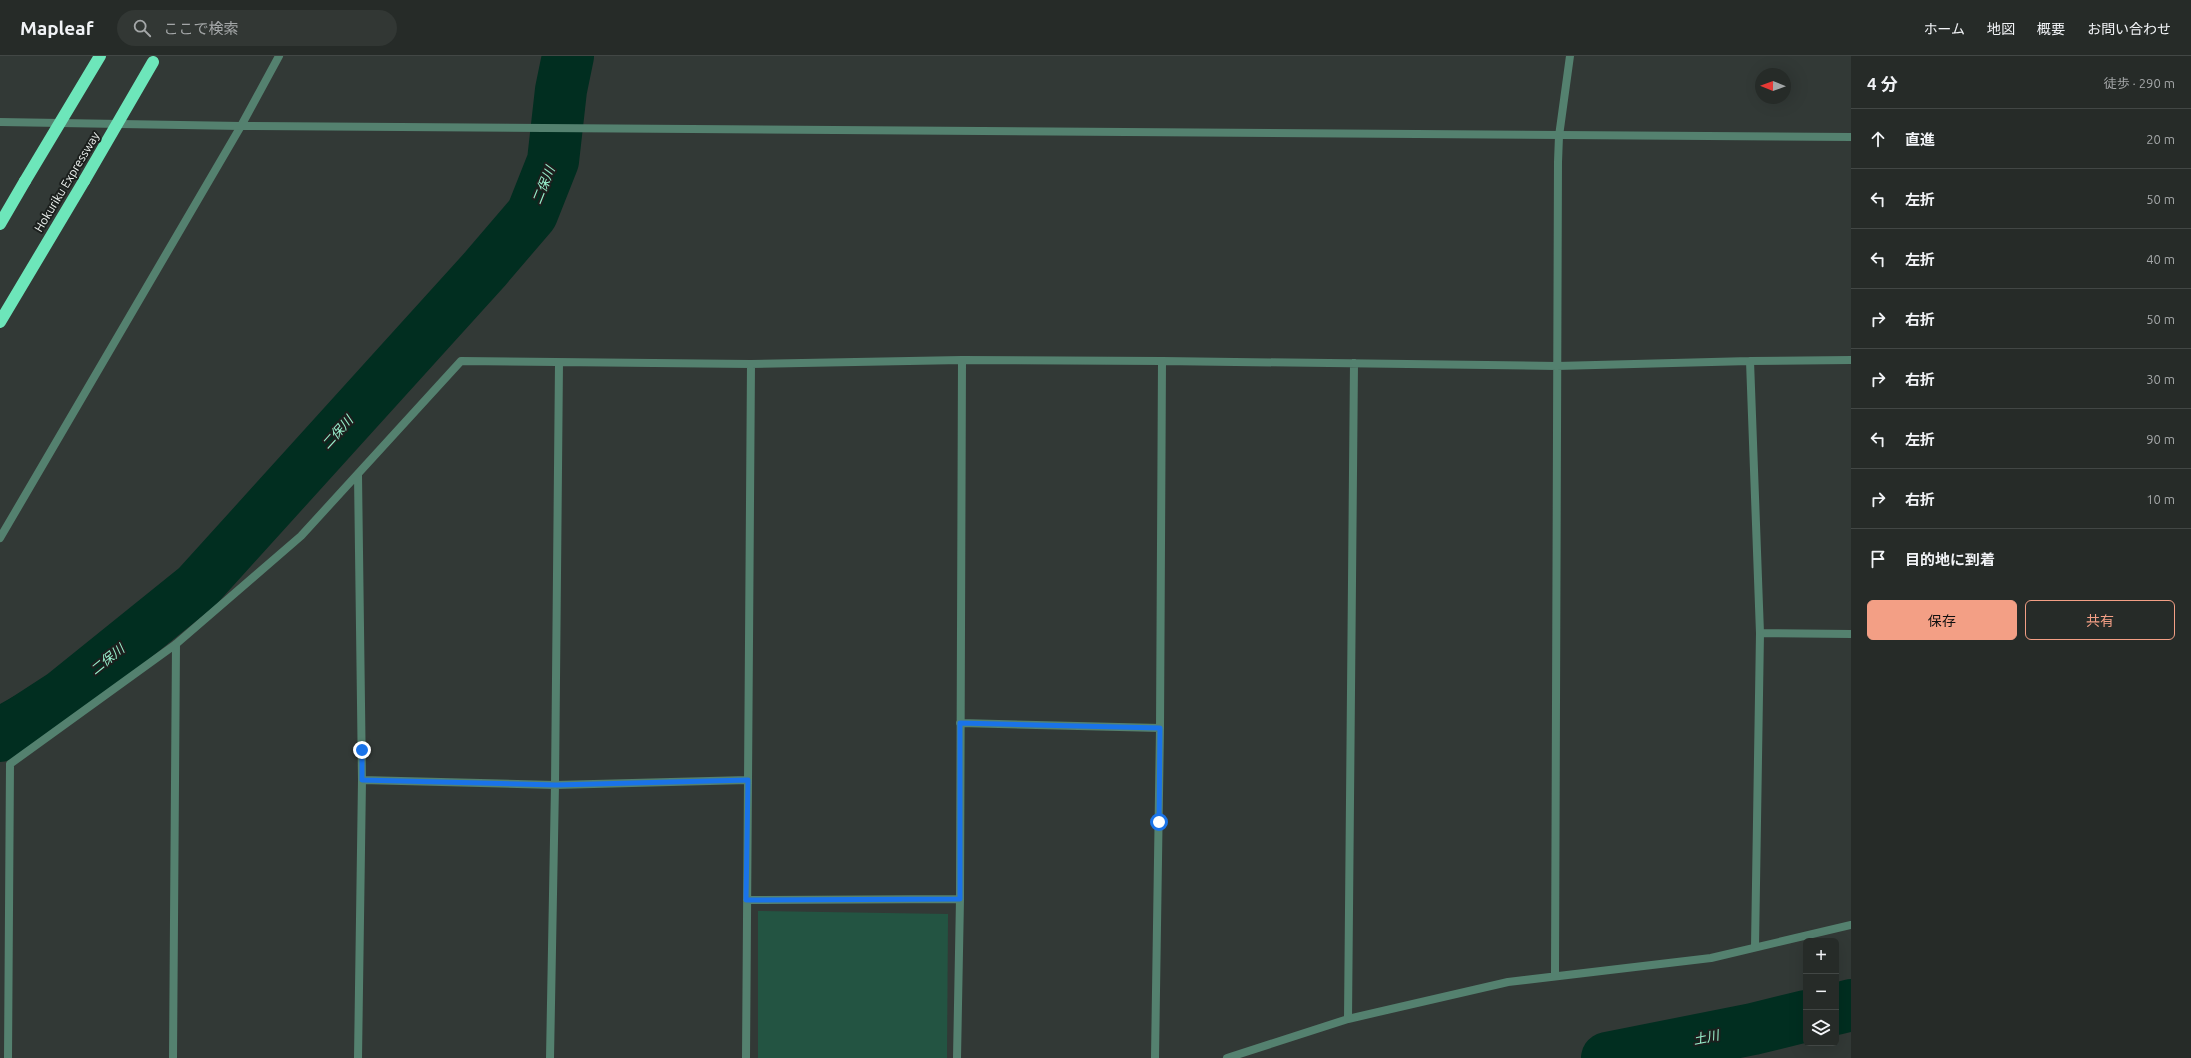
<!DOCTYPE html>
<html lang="ja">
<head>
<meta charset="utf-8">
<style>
  :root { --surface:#262b28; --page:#323734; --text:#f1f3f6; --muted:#a4a7a8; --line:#424745; --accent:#f39f85 }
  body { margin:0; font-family:Ubuntu,"Noto Sans JP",sans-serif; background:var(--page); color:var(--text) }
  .controls { position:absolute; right:12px; bottom:12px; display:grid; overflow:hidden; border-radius:6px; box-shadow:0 4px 16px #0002 }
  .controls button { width:36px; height:36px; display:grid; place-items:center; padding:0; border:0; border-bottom:1px solid var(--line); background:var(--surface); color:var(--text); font:20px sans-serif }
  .compass { position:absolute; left:1755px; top:12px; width:36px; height:36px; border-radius:50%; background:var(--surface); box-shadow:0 4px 16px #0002; rotate:271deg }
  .stop { position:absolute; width:12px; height:12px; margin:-9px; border:3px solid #1a73e8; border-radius:50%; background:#fff }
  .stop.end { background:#1a73e8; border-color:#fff; box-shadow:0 1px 4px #0008 }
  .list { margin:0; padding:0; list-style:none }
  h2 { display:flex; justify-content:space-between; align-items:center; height:52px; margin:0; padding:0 16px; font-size:17px }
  h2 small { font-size:13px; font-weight:400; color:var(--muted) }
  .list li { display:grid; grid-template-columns:26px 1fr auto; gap:12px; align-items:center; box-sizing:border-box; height:60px; padding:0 16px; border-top:1px solid var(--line) }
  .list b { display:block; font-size:15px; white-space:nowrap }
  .list em { font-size:13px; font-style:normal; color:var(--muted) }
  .actions { display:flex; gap:8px; padding:12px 16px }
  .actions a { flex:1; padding:9px 0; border:1px solid var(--accent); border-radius:6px; text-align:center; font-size:14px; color:var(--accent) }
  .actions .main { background:var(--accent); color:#111 }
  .icon { flex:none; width:22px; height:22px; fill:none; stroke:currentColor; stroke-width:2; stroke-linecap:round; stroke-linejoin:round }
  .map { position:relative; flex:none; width:1851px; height:1002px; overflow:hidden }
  header { display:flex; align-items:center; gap:24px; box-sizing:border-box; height:56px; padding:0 20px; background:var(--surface); border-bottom:1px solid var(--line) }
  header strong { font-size:19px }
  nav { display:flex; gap:22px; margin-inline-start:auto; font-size:14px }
  .search { width:280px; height:36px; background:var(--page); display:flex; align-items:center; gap:10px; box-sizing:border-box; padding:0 14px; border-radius:22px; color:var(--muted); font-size:15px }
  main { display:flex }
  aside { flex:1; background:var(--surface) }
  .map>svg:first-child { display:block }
  .green { fill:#235442 }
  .water { fill:#012e20 }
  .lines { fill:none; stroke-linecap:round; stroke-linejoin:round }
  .river { stroke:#012e20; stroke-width:52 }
  .minor { stroke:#54816f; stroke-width:8 }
  .tertiary { stroke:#54816f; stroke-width:8 }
  .motorway { stroke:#6de6ba; stroke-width:12 }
  .motorway-bridge { stroke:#6de6ba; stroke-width:12 }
  .route { stroke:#1a73e8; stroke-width:5 }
  .labels { text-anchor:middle; stroke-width:4; stroke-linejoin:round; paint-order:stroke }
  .street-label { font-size:12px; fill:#f0f5f2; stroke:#1c201e }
  .water-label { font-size:13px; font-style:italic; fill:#99f0cd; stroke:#1c201e }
</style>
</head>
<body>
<header>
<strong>Mapleaf</strong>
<div class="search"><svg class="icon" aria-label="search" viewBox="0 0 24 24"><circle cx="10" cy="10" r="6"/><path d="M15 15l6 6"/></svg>ここで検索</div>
<nav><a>ホーム</a><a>地図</a><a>概要</a><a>お問い合わせ</a></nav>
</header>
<main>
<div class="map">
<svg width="1851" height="1002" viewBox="0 0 1851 1002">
  <rect width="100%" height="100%" fill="#323936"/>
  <!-- green -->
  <path class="green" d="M758,855L948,858L947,1002H758Z"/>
  <!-- water -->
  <path class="water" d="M38,627L50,660L0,688V648Z"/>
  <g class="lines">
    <!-- river -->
    <path class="river" d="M0,680L63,639L197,531L485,213L532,158L553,105L561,34L568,0
      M1836,953L1851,949
      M1607,1002L1753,973L1806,960"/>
    <!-- minor -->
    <path class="minor" d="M1750,305L1760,577L1755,891
      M358,419L362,724L358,1002
      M0,482L241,70L279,0
      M1760,577L1851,578
      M960,667L1160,672
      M362,724L555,729L748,724
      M747,844L960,843
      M1555,920L1558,106L1559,80L1570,0
      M1348,963L1354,307
      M8,1002L10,708L176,588L301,480L461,305L751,308L962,304L1162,305L1557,310L1750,305L1851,304
      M173,1002L176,588
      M550,1002L555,729L559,307
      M746,1002L751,308
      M957,1002L960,843L962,304
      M1155,1002L1160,672L1162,305
      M1227,1002L1348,963L1508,926L1711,902L1851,869"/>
    <!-- tertiary -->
    <path class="tertiary" d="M0,66L241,70L1851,81"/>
    <!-- motorway -->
    <path class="motorway" d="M0,168L25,125
      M0,266L84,125"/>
    <!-- motorway-bridge -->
    <path class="motorway-bridge" d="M25,125L100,0
      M84,125L153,6"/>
  </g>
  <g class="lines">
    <!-- route -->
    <path class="route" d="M362,694V724L556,729L748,724L746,844L960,843V667L1160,672L1159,766"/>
  </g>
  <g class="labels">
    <!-- street labels -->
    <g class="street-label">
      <text transform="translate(67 126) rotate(-59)" y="4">Hokuriku Expressway</text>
    </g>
    <!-- water labels -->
    <g class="water-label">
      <text transform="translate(543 129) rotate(-68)" y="5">二保川</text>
      <text transform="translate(337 376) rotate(-48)" y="5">二保川</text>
      <text transform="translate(107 603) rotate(-39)" y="5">二保川</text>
      <text transform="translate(1706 981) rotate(-12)" y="5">土川</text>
    </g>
  </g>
</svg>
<div class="controls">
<button>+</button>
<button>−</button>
<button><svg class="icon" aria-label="layers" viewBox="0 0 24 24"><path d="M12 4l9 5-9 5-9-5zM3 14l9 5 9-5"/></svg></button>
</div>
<svg class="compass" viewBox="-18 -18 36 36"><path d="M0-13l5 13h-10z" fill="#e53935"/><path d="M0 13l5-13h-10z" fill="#a4a7a8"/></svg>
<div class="stop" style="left:1159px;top:766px"></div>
<div class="stop end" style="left:362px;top:694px"></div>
</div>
<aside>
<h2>4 分<small>徒歩 · 290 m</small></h2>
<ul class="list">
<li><svg class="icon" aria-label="ahead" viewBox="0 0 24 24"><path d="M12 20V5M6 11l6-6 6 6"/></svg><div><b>直進</b></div><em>20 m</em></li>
<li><svg class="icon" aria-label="left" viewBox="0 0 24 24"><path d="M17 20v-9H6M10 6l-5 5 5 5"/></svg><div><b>左折</b></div><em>50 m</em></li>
<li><svg class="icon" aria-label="left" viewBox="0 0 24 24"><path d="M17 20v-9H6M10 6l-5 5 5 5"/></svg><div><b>左折</b></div><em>40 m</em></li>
<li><svg class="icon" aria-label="right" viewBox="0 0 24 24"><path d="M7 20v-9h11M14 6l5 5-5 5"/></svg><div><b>右折</b></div><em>50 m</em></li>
<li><svg class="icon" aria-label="right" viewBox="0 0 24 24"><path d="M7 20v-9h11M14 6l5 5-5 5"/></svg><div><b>右折</b></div><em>30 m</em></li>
<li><svg class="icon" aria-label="left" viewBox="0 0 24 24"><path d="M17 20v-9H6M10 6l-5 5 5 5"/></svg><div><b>左折</b></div><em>90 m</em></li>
<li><svg class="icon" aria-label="right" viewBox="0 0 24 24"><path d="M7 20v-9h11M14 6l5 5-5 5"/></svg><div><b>右折</b></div><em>10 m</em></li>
<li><svg class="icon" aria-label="arrive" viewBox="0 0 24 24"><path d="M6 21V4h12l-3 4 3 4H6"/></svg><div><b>目的地に到着</b></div></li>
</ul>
<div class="actions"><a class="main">保存</a><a>共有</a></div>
</aside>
</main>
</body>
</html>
